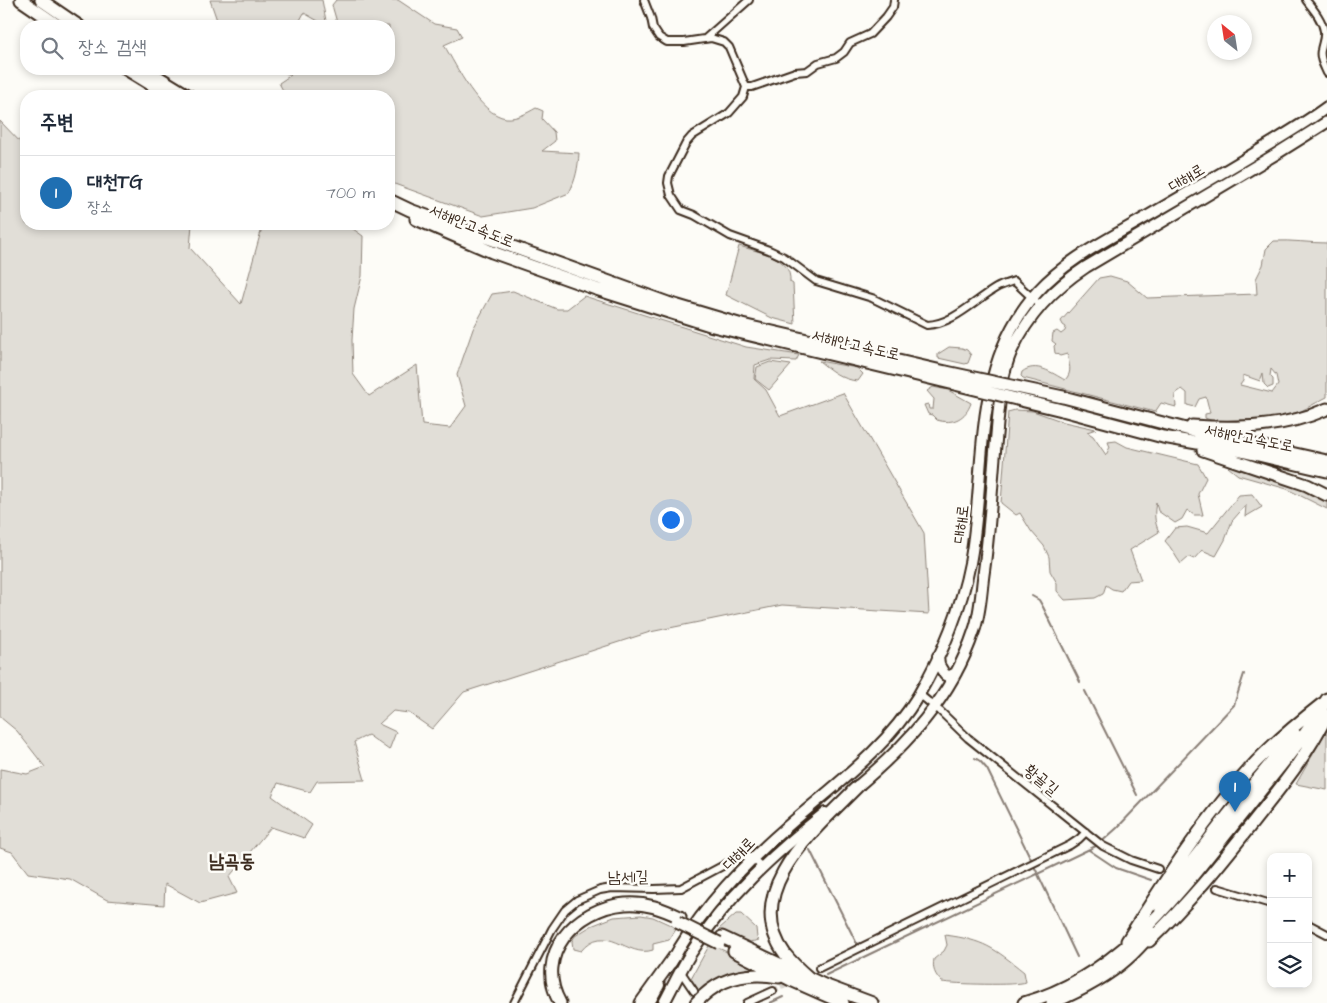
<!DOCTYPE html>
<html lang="ko">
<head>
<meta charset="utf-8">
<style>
  :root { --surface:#fff; --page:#f2f2f3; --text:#1f2937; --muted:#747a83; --line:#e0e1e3; --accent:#1f6fb2 }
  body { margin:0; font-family:"Architects Daughter","Poor Story",sans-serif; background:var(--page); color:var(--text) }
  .controls { position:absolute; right:15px; bottom:15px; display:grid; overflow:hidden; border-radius:10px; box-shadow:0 2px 8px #0003 }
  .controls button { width:45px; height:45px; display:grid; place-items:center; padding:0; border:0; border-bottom:1px solid var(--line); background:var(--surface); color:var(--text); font:25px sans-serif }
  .compass { position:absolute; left:1207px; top:15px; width:45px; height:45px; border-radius:50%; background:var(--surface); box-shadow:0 2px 8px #0003; rotate:330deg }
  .you { position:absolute; left:670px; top:519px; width:18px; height:18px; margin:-12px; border:4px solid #fff; border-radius:50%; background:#1a73e8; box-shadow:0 0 0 8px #1a73e833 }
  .badge { display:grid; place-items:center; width:32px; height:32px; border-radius:50%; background:var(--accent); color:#fff; font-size:16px; font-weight:700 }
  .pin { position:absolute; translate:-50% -41px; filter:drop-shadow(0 1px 2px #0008) }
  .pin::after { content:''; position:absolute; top:26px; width:18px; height:15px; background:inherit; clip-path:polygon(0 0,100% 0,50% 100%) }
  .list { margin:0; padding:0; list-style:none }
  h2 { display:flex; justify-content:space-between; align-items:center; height:65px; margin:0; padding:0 20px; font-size:21px }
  h2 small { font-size:16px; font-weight:400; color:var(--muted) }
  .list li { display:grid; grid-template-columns:32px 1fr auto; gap:15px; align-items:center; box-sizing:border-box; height:75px; padding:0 20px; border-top:1px solid var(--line) }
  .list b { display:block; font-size:19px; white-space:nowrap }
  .list p { margin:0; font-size:16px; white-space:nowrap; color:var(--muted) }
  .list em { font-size:16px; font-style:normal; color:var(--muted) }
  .icon { flex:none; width:28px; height:28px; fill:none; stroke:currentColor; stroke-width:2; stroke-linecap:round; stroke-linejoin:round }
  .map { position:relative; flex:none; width:1327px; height:1003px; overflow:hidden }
  .search { position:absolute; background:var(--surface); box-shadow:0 2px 8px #0003; left:20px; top:20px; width:375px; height:55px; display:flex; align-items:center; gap:12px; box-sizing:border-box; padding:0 18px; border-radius:20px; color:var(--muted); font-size:19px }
  .panel { position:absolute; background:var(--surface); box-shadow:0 2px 8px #0003; left:20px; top:90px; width:375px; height:140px; border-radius:20px }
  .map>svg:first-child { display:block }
  .green { fill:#e1ded7; stroke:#8e847a; fill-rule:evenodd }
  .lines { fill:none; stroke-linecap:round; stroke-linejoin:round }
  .stream { stroke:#887d74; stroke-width:2 }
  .minor-tunnel { stroke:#d6d2cc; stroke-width:6; stroke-dasharray:6 3; stroke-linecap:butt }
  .minor-casing { stroke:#3b2a1e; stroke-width:10 }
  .trunk-casing { stroke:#3b2a1e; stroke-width:14 }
  .motorway-casing { stroke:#3b2a1e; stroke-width:15 }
  .minor { stroke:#fdfcf7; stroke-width:6 }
  .trunk { stroke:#fdfcf7; stroke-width:10 }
  .motorway { stroke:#fdfcf7; stroke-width:11 }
  .motorway-bridge-casing { stroke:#3b2a1e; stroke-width:15; stroke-linecap:butt }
  .motorway-bridge { stroke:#fdfcf7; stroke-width:11 }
  .labels { text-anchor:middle; stroke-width:5; stroke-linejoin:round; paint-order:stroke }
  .street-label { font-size:16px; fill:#3b2a1e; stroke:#fdfcf7 }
  .quarter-label { font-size:19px; font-weight:bold; fill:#3b2a1e; stroke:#fdfcf7 }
</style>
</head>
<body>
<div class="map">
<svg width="1327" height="1003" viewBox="0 0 1327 1003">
  <rect width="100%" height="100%" fill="#fdfcf7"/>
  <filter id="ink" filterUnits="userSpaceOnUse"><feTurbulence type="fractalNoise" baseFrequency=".02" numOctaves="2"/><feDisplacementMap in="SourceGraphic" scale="10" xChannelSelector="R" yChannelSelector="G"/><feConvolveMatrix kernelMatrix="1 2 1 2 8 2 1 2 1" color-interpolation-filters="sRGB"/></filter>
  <g filter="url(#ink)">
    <!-- green -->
    <path class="green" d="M210,0H322L327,26L304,13L299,22L302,26H250L247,23L245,26H219Z
      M336,0H398L434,24L457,28L462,37L444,45C457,67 479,114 506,118C517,119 527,113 536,108L543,111L542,119L554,132L555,141L542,151L579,153C578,168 576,179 569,193L532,208L483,216L389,182V96H286L279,83L291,75L276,69H389V26H338L332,5Z
      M0,121L26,148V224H192L190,248L241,304L263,224H346L363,236L362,276L354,309L352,340L353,374L369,396L417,365L422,425L450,428L466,406L457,375L473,329L492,294L513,291L557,309H567L584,296L746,347L799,355L796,361L770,360L755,365L754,379L766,390L780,416L843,393L924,533L929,614L782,605L650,632L464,692L432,729L409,713L393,711L379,724L396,732L389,750L368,735L354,742L365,780L317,781L310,792L278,783L272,796L312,825L304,838L271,827L229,877L237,893L200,903L165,884L164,905L107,900L70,879L28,873L12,852L0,848V769L27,774L45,767L17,731L0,717Z
      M1274,241C1292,240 1309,243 1327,243V397C1313,404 1300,413 1285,418C1270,424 1219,425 1205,418V414L1210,413L1206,397L1199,399L1195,407L1187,405V393L1182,389L1175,394L1176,407L1161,403L1155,412L1023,378L1021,376L1022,372C1036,361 1052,373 1065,380C1073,372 1069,364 1067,354L1060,356L1055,353L1054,346L1056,344L1052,341L1053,333L1057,331L1061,334L1065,331L1066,327L1063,325L1061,321L1099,278L1110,276L1127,281L1147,298L1257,294L1256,279L1263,265L1266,249ZM1271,369L1276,375L1278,385L1272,393L1240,385L1243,381V375L1260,381L1263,373L1264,384L1268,388L1273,386V379L1270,376Z
      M739,246C758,252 792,256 790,282L793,284L795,324L772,318L726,295Z
      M949,347L962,348L967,350L971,355L968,363L965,364L938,358V354Z
      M819,361L857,368L863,374L858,381C842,380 830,370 819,361Z
      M770,362L791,365L769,390L755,379L757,367Z
      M933,387L948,390L971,403C966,418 953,425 937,420L932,415L928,414L924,405L928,404L929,409H933L934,399L927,391Z
      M1015,410L1033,411L1064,422L1096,429L1087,432L1093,436L1106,455L1110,447L1108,442L1116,441L1127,447L1198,464L1206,478L1198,494L1203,515H1194L1187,510L1182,519L1175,523L1158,511L1156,502C1154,513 1154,521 1159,532L1130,550L1141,580L1128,581L1121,591L1112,589L1106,585L1103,594L1095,598L1065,600L1057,591V583L1050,571L1049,557L1044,546L1031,531L1020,513L1016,515L1001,503L1008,412Z
      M1233,465L1286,481L1327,499V509L1287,489L1238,475L1228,467Z
      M1252,494L1262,507L1245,517L1246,505L1232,521L1225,540L1216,556L1202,550L1194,559L1189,557L1181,564C1175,556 1172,548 1165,541L1175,528L1187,527L1208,533L1239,495Z
      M1327,730V790L1296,784Z
      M736,914H741L756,928L757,938L759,940C743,945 732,937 719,929Z
      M641,915L653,917L677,928L669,940L653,944V950C627,959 606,920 581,951L573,949L572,941L575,936L591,926L614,917Z
      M945,935C984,940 994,948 1024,972L1026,982C1016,986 954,984 942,982C935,975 932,969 934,959L944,951L947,945Z
      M710,944L746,961L754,967L752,970C733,975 712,978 698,994L690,980Z"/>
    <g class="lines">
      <!-- stream -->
      <path class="stream" d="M1032,596L1039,600L1043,607L1080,682
        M1085,691L1137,795
        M975,758L980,761L987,769L1031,859
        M810,850L857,944
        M1089,850L1116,868L1151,880
        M1035,868L1077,957
        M826,975L1098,845L1117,828L1234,705L1244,674
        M770,1003L783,997"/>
      <!-- minor-tunnel -->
      <path class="minor-tunnel" d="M1188,878L1217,888
        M773,991L794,981"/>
      <defs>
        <path id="minor" d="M644,0L651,18L653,28L659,37L667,42H684L711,38L724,42L729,47L746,87L743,97L729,113L692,136L686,143L669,176L668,183L671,195L681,210L694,215L730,236L769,250L784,257L816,281L872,298L927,325C953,324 974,301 996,288C1001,285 1008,283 1014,281L1040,305
          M1306,0C1313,9 1322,19 1324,31C1325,39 1322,43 1321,50C1319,58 1324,66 1327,73
          M706,38L749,0
          M746,87H752L795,72L807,71L818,63L836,58L844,52L850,43L870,34L886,17L893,7L894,0
          M919,694L940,711L968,738L1103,846L1131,860L1158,869
          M1217,888L1271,904
          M1308,924L1327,934
          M819,968L1070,845L1079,839L1086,832
          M681,972L694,991
          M514,1003L552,929L565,910L577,900L600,890L612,888L654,889L681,888L741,856H750L762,867
          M747,1003L773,991"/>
        <path id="trunk" d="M938,656L939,665L945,675L950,676L956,673
          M852,791C905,747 952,698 974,631C981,612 981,591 984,571C990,528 992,483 996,440C999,410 1000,377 1012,350C1029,314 1054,288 1086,267L1276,154L1327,122
          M671,963C699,910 744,864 789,825C836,784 885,750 918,696C942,655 961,609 970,563C988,470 969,366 1038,291C1066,260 1105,241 1141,220C1179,198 1217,176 1255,153C1279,138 1304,124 1327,107
          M649,1003L659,985
          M664,1003C673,986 681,969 691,953C726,897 775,853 825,813"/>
        <path id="motorway" d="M21,0L59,26
          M41,0L79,26
          M126,69L170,96
          M145,69L189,96
          M389,200L410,210L668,303L742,325L946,372
          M416,219L492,252L596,289L713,326L942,381
          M1063,397L1213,436L1327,461
          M1062,410L1163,437L1237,450L1327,471
          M1192,426C1238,429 1284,428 1327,409
          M1203,450L1307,485L1327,495
          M1158,905L1227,816L1295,734
          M722,937L824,985L872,1003
          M1127,941C1166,879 1206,816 1256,762C1276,741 1299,722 1322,704
          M1149,941C1188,904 1221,863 1254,821C1281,787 1308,754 1327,715
          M734,951L793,981L843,1003
          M809,978C801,971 792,963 785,954C739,891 818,827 858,786
          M560,1003C533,955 576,908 625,904C645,902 663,909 680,917
          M641,1003L674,957
          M696,1003C718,978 747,971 779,977
          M1024,1003C1125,974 1183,887 1246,809C1274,773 1305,739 1327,699
          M1052,1003C1078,992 1106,978 1127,959C1136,951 1144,942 1152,933"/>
      </defs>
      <!-- minor casing -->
      <use href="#minor" class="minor-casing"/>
      <!-- trunk casing -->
      <use href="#trunk" class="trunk-casing"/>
      <!-- motorway casing -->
      <use href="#motorway" class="motorway-casing"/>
      <!-- minor -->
      <use href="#minor" class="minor"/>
      <!-- trunk -->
      <use href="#trunk" class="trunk"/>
      <!-- motorway -->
      <use href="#motorway" class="motorway"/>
      <defs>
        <path id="motorway-bridge" d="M946,372L1063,397
          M942,381L1062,410
          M677,922L719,943"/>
      </defs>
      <!-- motorway-bridge casing -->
      <use href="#motorway-bridge" class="motorway-bridge-casing"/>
      <!-- motorway-bridge -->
      <use href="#motorway-bridge" class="motorway-bridge"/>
    </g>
  </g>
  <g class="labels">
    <!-- street labels -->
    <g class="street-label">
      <text transform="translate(1186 177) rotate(-31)" y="6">대해로</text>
      <text transform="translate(472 225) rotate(22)" y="6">서해안고속도로</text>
      <text transform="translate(856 344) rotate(13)" y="6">서해안고속도로</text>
      <text transform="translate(1249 437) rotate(11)" y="6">서해안고속도로</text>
      <text transform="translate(960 524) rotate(-83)" y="6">대해로</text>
      <text transform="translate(1042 779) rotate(39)" y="6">황골길</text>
      <text transform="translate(738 853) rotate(-46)" y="6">대해로</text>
      <text transform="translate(628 876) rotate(-1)" y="6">남서1길</text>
    </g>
    <!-- quarter labels -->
    <g class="quarter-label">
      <text x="232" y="867">남곡동</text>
    </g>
  </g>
</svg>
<div class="controls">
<button>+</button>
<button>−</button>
<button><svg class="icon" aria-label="layers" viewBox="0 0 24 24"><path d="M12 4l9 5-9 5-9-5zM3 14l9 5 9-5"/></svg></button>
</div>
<svg class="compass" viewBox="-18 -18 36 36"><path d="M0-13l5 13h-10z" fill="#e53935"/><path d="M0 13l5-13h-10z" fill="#747a83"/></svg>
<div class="you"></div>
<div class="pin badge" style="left:1235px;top:812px">1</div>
<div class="search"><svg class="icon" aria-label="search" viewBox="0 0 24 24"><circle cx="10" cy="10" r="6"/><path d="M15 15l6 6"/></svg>장소 검색</div>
<section class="panel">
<h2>주변<small></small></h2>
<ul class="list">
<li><span class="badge">1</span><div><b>대천TG</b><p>장소</p></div><em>700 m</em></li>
</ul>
</section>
</div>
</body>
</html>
